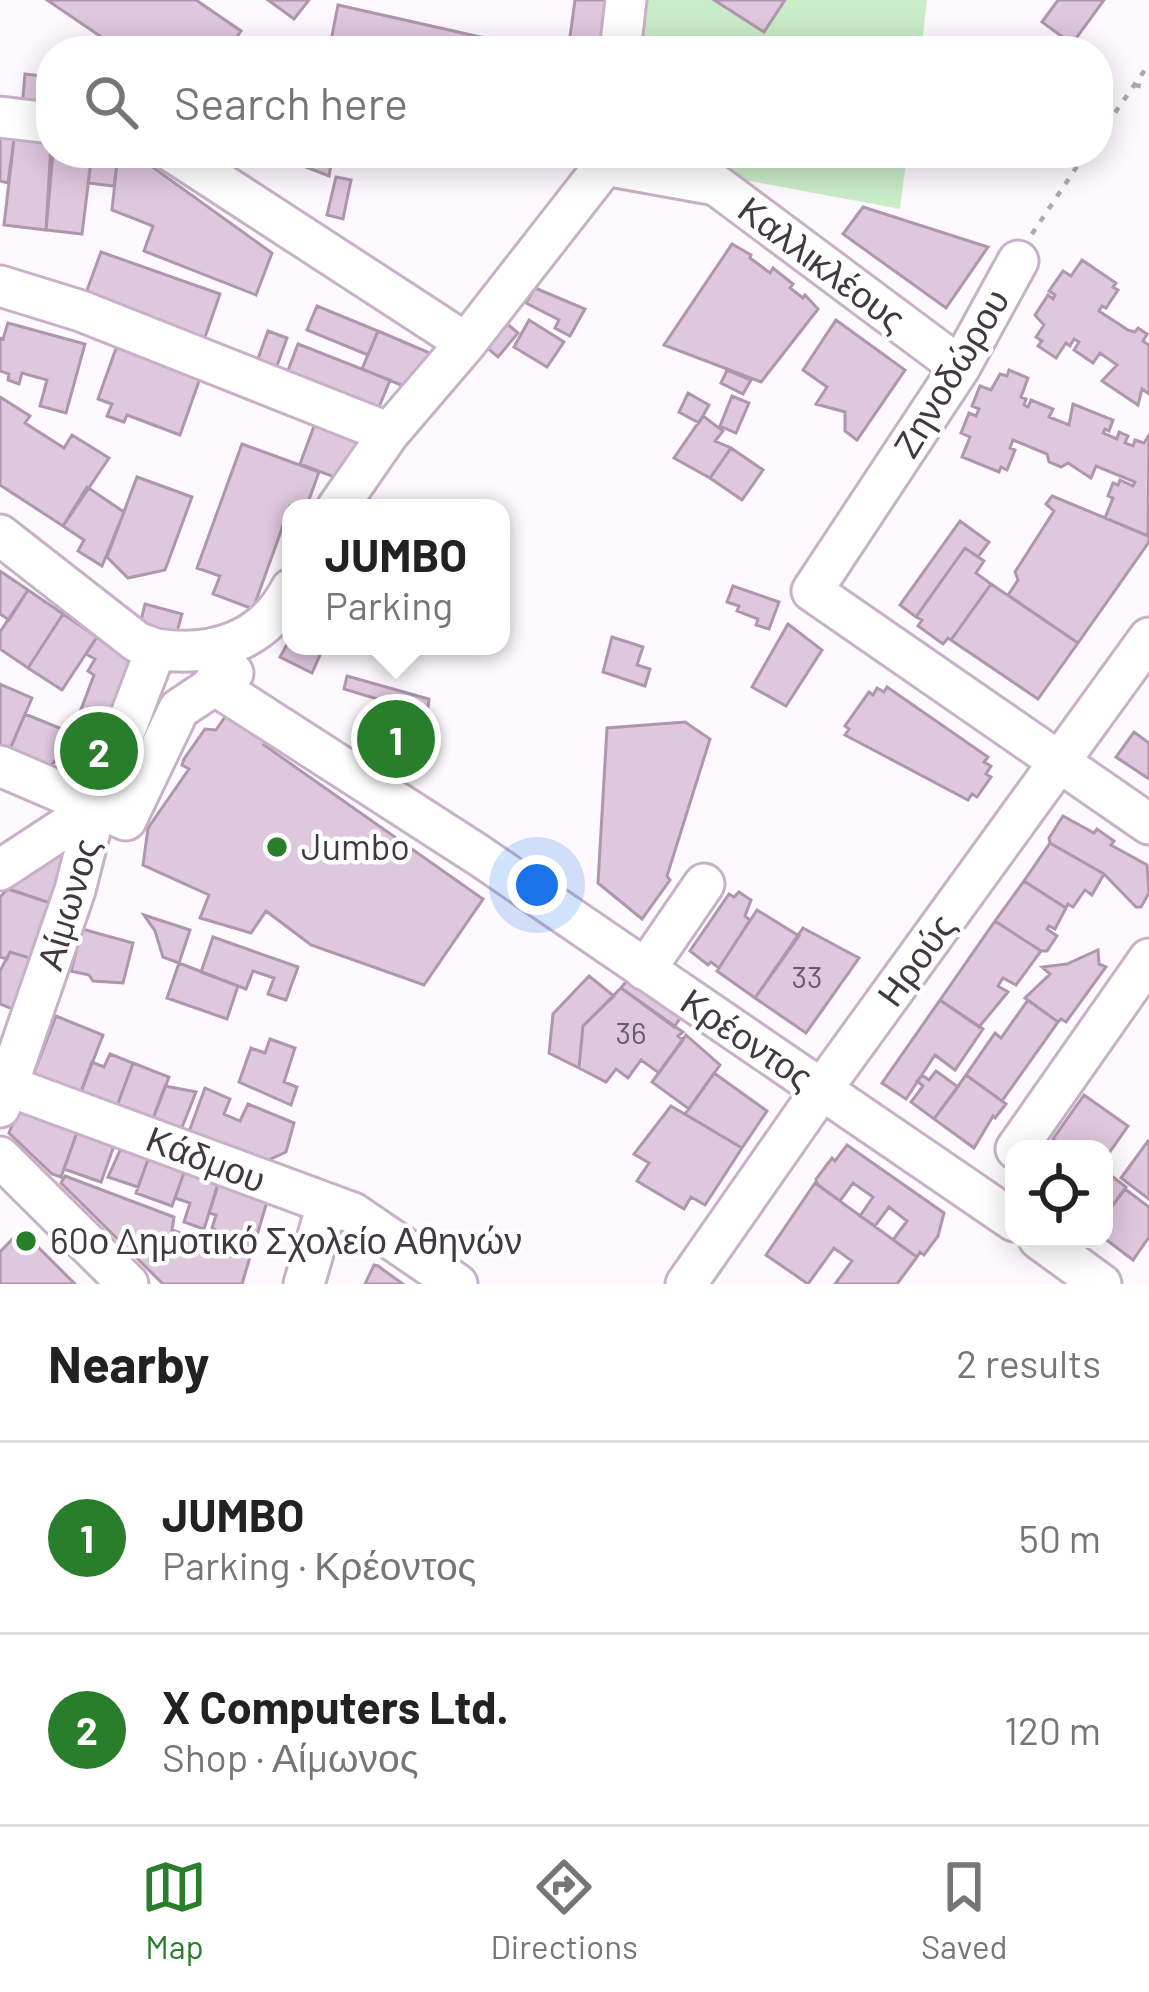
<!DOCTYPE html>
<html lang="en">
<head>
<meta charset="utf-8">
<style>
  :root { --surface:#fff; --page:#f2f2f2; --text:#222; --muted:#767676; --line:#e0e0e0; --accent:#287e2b }
  body { margin:0; font-family:Barlow,sans-serif; background:var(--page); color:var(--text) }
  .controls { position:absolute; right:36px; bottom:36px; display:grid; overflow:hidden; border-radius:24px; box-shadow:0 6px 30px #0003 }
  .controls button { width:108px; height:108px; display:grid; place-items:center; padding:0; border:0; border-bottom:3px solid var(--line); background:var(--surface); color:var(--text); font:60px sans-serif }
  .you { position:absolute; left:537px; top:885px; width:42px; height:42px; margin:-30px; border:9px solid #fff; border-radius:50%; background:#1a73e8; box-shadow:0 0 0 18px #1a73e833 }
  .badge { display:grid; place-items:center; width:78px; height:78px; border-radius:50%; background:var(--accent); color:#fff; font-size:39px; font-weight:700 }
  .pin { position:absolute; translate:-50% -50%; border:6px solid #fff; box-shadow:0 3px 12px #0006 }
  .popup { position:absolute; left:282px; top:499px; width:228px; height:156px; box-sizing:border-box; display:grid; place-content:center; border-radius:24px; background:var(--surface); filter:drop-shadow(0 3px 9px #0005); font-size:39px; white-space:nowrap; color:var(--muted) }
  .popup b { font-size:45px; color:var(--text) }
  .popup::after { content:''; position:absolute; left:50%; top:100%; margin-left:-24px; border:24px solid transparent; border-top-color:var(--surface) }
  .list { margin:0; padding:0; list-style:none }
  h2 { display:flex; justify-content:space-between; align-items:center; height:156px; margin:0; padding:0 48px; font-size:51px }
  h2 small { font-size:39px; font-weight:400; color:var(--muted) }
  .list li { display:grid; grid-template-columns:78px 1fr auto; gap:36px; align-items:center; box-sizing:border-box; height:192px; padding:0 48px; border-top:3px solid var(--line) }
  .list b { display:block; font-size:45px; white-space:nowrap }
  .list p { margin:0; font-size:39px; white-space:nowrap; color:var(--muted) }
  .list em { font-size:39px; font-style:normal; color:var(--muted) }
  .icon { flex:none; width:66px; height:66px; fill:none; stroke:currentColor; stroke-width:2; stroke-linecap:round; stroke-linejoin:round }
  .map { position:relative; flex:none; width:1149px; height:1284px; overflow:hidden }
  .search { position:absolute; background:var(--surface); box-shadow:0 6px 30px #0003; left:36px; right:36px; top:36px; height:132px; display:flex; align-items:center; gap:30px; box-sizing:border-box; padding:0 42px; border-radius:48px; color:var(--muted); font-size:45px }
  .sheet { height:540px; background:var(--surface) }
  nav { display:flex; justify-content:space-around; align-items:center; box-sizing:border-box; height:168px; border-top:3px solid var(--line); background:var(--surface); font-size:33px; color:var(--muted) }
  nav a { display:grid; justify-items:center; gap:6px }
  nav .on { color:var(--accent) }
  .map>svg:first-child { display:block }
  .green { fill:#caecc8 }
  .building { fill:#dfc7de; stroke:#ae97ae; stroke-width:3 }
  .lines { fill:none; stroke-linecap:round; stroke-linejoin:round }
  .minor-casing { stroke:#c8b1c8; stroke-width:45 }
  .path { stroke:#aea7ae; stroke-width:4.5; stroke-dasharray:6 9; stroke-linecap:butt }
  .minor { stroke:#fff; stroke-width:39 }
  .poi-dot { fill:#287e2b; stroke:#fff; stroke-width:4.5 }
  .labels { text-anchor:middle; stroke-width:9; stroke-linejoin:round; paint-order:stroke }
  .number-label { font-size:30px; fill:#685c68 }
  .street-label { font-size:36px; fill:#413841; stroke:#fff }
  .poi-label { font-size:36px; fill:#413841; stroke:#fff; text-anchor:start }
</style>
</head>
<body>
<div class="map">
<svg width="1149" height="1284" viewBox="0 0 1149 1284">
  <rect width="100%" height="100%" fill="#fef9fe"/>
  <!-- green -->
  <path class="green" d="M632,0H927L921,51H626Z
    M617,153H907L900,209L617,156Z"/>
  <!-- building -->
  <path class="building" d="M47,0H196L241,31L227,51H122Z
    M268,0H309L294,19Z
    M575,0H608L602,41L570,37Z
    M714,0H785L764,32Z
    M1058,0H1104L1072,44L1042,22Z
    M338,5L489,39L487,51H329Z
    M25,74L51,77V112L22,108Z
    M0,137L14,139L8,183L0,181Z
    M14,139L51,143L46,230L4,225Z
    M53,153H92L82,234L46,230Z
    M92,153H118L114,186L88,183Z
    M118,153H133L272,253L256,295L144,251L153,226L112,210Z
    M295,153H333L329,176L306,167L308,161Z
    M336,177L351,180L343,219L327,215Z
    M863,207L988,247L946,308L843,234Z
    M732,244L751,255L750,258L770,273L773,268L793,284L790,288L803,298L805,295L818,309L761,382L664,345Z
    M101,252L220,294L203,343L83,301Z
    M1082,260L1116,283L1113,287L1118,290L1106,308L1102,306L1099,311L1128,330L1135,332L1138,328L1147,334L1143,341L1149,345V394L1142,389L1138,405L1102,381L1117,365L1100,353L1093,363L1074,350L1079,342L1074,339L1070,346L1066,343L1056,358L1038,346L1042,341L1036,337L1044,325L1035,315L1048,295L1053,299L1055,295L1049,291L1063,271L1071,276Z
    M535,288L585,309L570,336L555,328L559,320L526,303Z
    M317,306L378,331L368,355L307,330Z
    M529,320L564,342L547,367L514,347Z
    M836,320L905,370L857,440L845,431V412L816,404L827,387L803,370Z
    M505,322L518,333L498,357L485,346Z
    M8,323L85,344L66,413L40,406L47,380L22,373L19,384L8,380L9,374L0,371V338L3,339Z
    M268,331L287,338L274,374L255,367Z
    M378,331L437,356L408,388L362,369Z
    M120,337L204,367L180,435L127,415L124,422L107,416L112,404L98,399Z
    M298,344L390,380L375,417L284,381Z
    M727,370L751,380L743,394L721,383Z
    M1009,370L1028,378L1021,397L1026,399L1024,405L1028,407L1031,400L1053,409L1049,417L1069,425L1073,404L1113,420L1109,431L1105,429L1103,433L1117,439L1119,432L1128,436L1125,443L1133,446L1135,440L1144,443L1149,435L1148,536L1105,518L1113,498L1108,496L1113,483L1118,485L1120,480L1133,486L1135,482L1096,466L1091,478L1068,463L1061,467L1049,462L1047,454L1013,440L1010,448L1015,450L1007,470L1001,467L999,472L962,457L970,437L961,433L969,413L976,416L979,409L972,406L980,386L991,390L1000,374L1007,376Z
    M688,393L709,405L699,423L679,412Z
    M732,396L749,403L736,433L720,426Z
    M0,397L30,416L25,423L64,448L72,435L109,458L63,526L0,485Z
    M703,416L723,431L715,441L731,448L710,478L674,458Z
    M317,418L368,437L337,478L300,464Z
    M242,444L319,472L306,508L290,506L253,609L213,594L220,576L197,568Z
    M731,448L763,470L742,500L710,478Z
    M137,477L192,497L165,570L128,578L107,557Z
    M87,487L124,512L102,566L78,551L84,540L63,526Z
    M1052,496L1149,536V542L1078,643L1008,595L1018,580L1015,572L1054,511L1046,504Z
    M960,521L989,542L978,557L965,548L916,617L900,605Z
    M965,548L984,561L976,573L991,584L951,640L948,638L943,644L918,626L922,620L916,617Z
    M0,571L28,590L9,620L0,614Z
    M991,584L1078,643L1038,699L951,640Z
    M733,586L779,602L769,629L756,625L758,619L737,611L739,606L727,602Z
    M28,590L63,614L28,668L0,649V632Z
    M145,604L182,614L175,639L139,629Z
    M63,614L97,637L62,690L28,668Z
    M788,624L822,650L786,706L752,687Z
    M97,637L136,666L92,759L66,749L94,675L88,671L95,659L86,654Z
    M291,637V646H324L312,673L280,657Z
    M612,637L643,647L637,665L650,669L645,686L603,672Z
    M347,676L429,699L427,714L344,689Z
    M0,684L32,698L7,756L0,754Z
    M887,687L988,757L984,762L991,766L986,774L991,777L977,797L972,794L968,800L845,735L849,729L845,726L869,692L873,695L877,688L884,692Z
    M233,705L273,732L264,745L483,899L424,985L311,945L266,911L251,933L200,918L209,895L143,865L148,828L189,769L182,765L184,759L205,729L216,730Z
    M25,714L72,733L66,749L44,773L7,756Z
    M685,722L710,739L667,876L670,880L642,919L598,883L607,728Z
    M1134,732L1149,743V779L1116,757Z
    M1063,816L1094,833L1097,829L1114,841L1111,845L1147,865L1149,893L1141,907H1136L1104,874L1050,843L1049,838Z
    M1050,843L1104,874L1092,895L1085,890L1073,907L1068,904L1066,908L1024,881Z
    M64,845L78,855L62,907L6,888Z
    M1024,881L1066,908L1055,929L1049,926L1047,929L1057,936L1047,951H1041L995,921Z
    M8,889L53,904L45,928L41,927L39,933L46,937L40,961L10,952L7,959L0,957V897Z
    M739,892L751,900L745,916L750,920L719,968L711,962L708,965L690,951L729,894L734,897Z
    M757,910L799,936L755,998L717,971Z
    M144,915L190,930L179,963L163,957L155,931Z
    M995,921L1041,951L1016,985L1003,978L998,986L1008,992L979,1027L940,1000Z
    M803,928L859,958L806,1033L755,998Z
    M82,929L133,943L123,983L93,981L89,975L71,971Z
    M213,937L298,967L286,1000L268,994L274,978L253,971L246,989L201,972Z
    M1098,950L1099,964L1106,967L1066,1022L1061,1019L1058,1022L1025,998L1050,974L1042,967L1067,964Z
    M10,952L40,961L25,1014L0,1004V971Z
    M179,963L238,986L227,1019L167,998Z
    M589,976L614,996L583,1026L579,1068L549,1053L553,1014Z
    M628,979L681,1017L674,1027L621,988Z
    M621,988L683,1032L678,1036L683,1040L659,1073L641,1060L628,1078L616,1069L606,1082L579,1068L583,1026Z
    M940,1000L983,1029L955,1070L935,1055L906,1099L882,1083Z
    M1028,1000L1058,1022L1002,1101L966,1075L995,1033L1001,1038Z
    M56,1016L103,1035L79,1097L32,1078Z
    M686,1035L720,1065L689,1109L652,1082Z
    M270,1039L295,1048L284,1082L297,1087L291,1105L239,1082L251,1048L265,1053Z
    M110,1054L133,1063L115,1111L79,1097L92,1062L104,1067Z
    M133,1063L169,1077L151,1124L115,1111Z
    M936,1071L958,1087L934,1119L911,1102L923,1086L917,1081L922,1075L929,1080Z
    M714,1073L767,1111L742,1148L685,1114Z
    M966,1075L1006,1104L995,1118L993,1116L974,1148L934,1119Z
    M165,1086L196,1092L179,1135L151,1124Z
    M205,1088L230,1099L224,1114L240,1121L248,1104L294,1123L286,1152L271,1159L270,1167L186,1140Z
    M1084,1095L1128,1126L1104,1160V1149H1066L1053,1139Z
    M21,1102L80,1124L61,1177L52,1174L9,1133Z
    M671,1106L742,1148L705,1205L691,1197L684,1209L637,1181L649,1163L634,1154Z
    M80,1124L116,1140L101,1182L64,1169Z
    M1148,1141L1149,1142V1199L1121,1178Z
    M123,1144L150,1154L138,1187L108,1177Z
    M847,1145L944,1213L938,1236L924,1255L920,1252L917,1257L893,1240L907,1221L889,1207L875,1226L860,1216L873,1197L853,1183L840,1201L817,1184L816,1179L832,1158L835,1161Z
    M150,1154L186,1167L172,1206L136,1193Z
    M186,1167L220,1179L204,1229L184,1222L190,1203L175,1198Z
    M1105,1171L1126,1187L1104,1217V1173Z
    M65,1176L174,1217L172,1230L213,1245L218,1234L253,1247L242,1284H163L61,1183Z
    M218,1183L269,1195L255,1242L249,1241L248,1245L215,1233L216,1230L212,1228L216,1215L209,1213Z
    M815,1183L917,1257L897,1284H835L852,1261L834,1248L808,1284L766,1255Z
    M1125,1189L1149,1207V1237L1133,1260L1104,1238V1217Z
    M21,1230L75,1284H0V1252Z
    M374,1265L378,1266L403,1284H365Z"/>
  <g class="lines">
    <defs>
      <path id="minor" d="M620,51L626,0
        M0,117L51,123
        M174,153L466,343
        M605,165L716,185L960,367
        M1018,261L960,367L812,591L1149,824
        M0,286L81,311L389,433
        M337,508L389,433L466,343L605,165L606,153
        M0,535L137,642L156,649
        M213,684L480,856L1014,1221
        M0,766L126,820L179,709L233,673
        M0,870L96,807
        M645,970L704,884
        M8,1086L353,1213L457,1284
        M0,1107L75,890L96,807L156,649C213,658 264,641 291,589
        M1016,1149L1149,959
        M0,1157L128,1284
        M1039,1239L1101,1284
        M304,1284L327,1205
        M686,1284L822,1089L1149,638"/>
    </defs>
    <!-- minor casing -->
    <use href="#minor" class="minor-casing"/>
    <!-- path -->
    <path class="path" d="M1135,85L1149,88
      M1098,137L1149,64
      M1032,234L1086,153"/>
    <!-- minor -->
    <use href="#minor" class="minor"/>
  </g>
  <!-- markers -->
  <g class="poi-dot">
    <circle cx="277" cy="847" r="12"/>
    <circle cx="26" cy="1241" r="12"/>
  </g>
  <g class="labels">
    <!-- number labels -->
    <g class="number-label">
      <text x="807" y="988">33</text>
      <text x="631" y="1044">36</text>
    </g>
    <!-- street labels -->
    <g class="street-label">
      <text transform="translate(822 264) rotate(37)" y="13">Καλλικλέους</text>
      <text transform="translate(951 373) rotate(-59)" y="13">Ζηνοδώρου</text>
      <text transform="translate(68 904) rotate(-73)" y="13">Αίμωνος</text>
      <text transform="translate(916 960) rotate(-54)" y="13">Ηρούς</text>
      <text transform="translate(747 1039) rotate(34)" y="13">Κρέοντος</text>
      <text transform="translate(206 1159) rotate(21)" y="13">Κάδμου</text>
    </g>
    <!-- poi labels -->
    <g class="poi-label">
      <text x="301" y="860">Jumbo</text>
      <text x="50" y="1254">60ο Δημοτικό Σχολείο Αθηνών</text>
    </g>
  </g>
</svg>
<div class="controls">
<button><svg class="icon" aria-label="locate" viewBox="0 0 24 24"><circle cx="12" cy="12" r="6"/><path d="M12 2v4M12 18v4M2 12h4M18 12h4"/></svg></button>
</div>
<div class="you"></div>
<div class="pin badge" style="left:396px;top:739px">1</div>
<div class="popup"><b>JUMBO</b>Parking</div>
<div class="pin badge" style="left:99px;top:751px">2</div>
<div class="search"><svg class="icon" aria-label="search" viewBox="0 0 24 24"><circle cx="10" cy="10" r="6"/><path d="M15 15l6 6"/></svg>Search here</div>
</div>
<section class="sheet">
<h2>Nearby<small>2 results</small></h2>
<ul class="list">
<li><span class="badge">1</span><div><b>JUMBO</b><p>Parking · Κρέοντος</p></div><em>50 m</em></li>
<li><span class="badge">2</span><div><b>X Computers Ltd.</b><p>Shop · Αίμωνος</p></div><em>120 m</em></li>
</ul>
</section>
<nav>
<a class="on"><svg class="icon" aria-label="map" viewBox="0 0 24 24"><path d="M3 6l6-2 6 2 6-2v14l-6 2-6-2-6 2zM9 4v14M15 6v14"/></svg>Map</a>
<a><svg class="icon" aria-label="directions" viewBox="0 0 24 24"><path d="M12 3l9 9-9 9-9-9zM9 14v-3h6M13 9l2 2-2 2"/></svg>Directions</a>
<a><svg class="icon" aria-label="saved" viewBox="0 0 24 24"><path d="M7 4h10v16l-5-4-5 4z"/></svg>Saved</a>
</nav>
</body>
</html>
